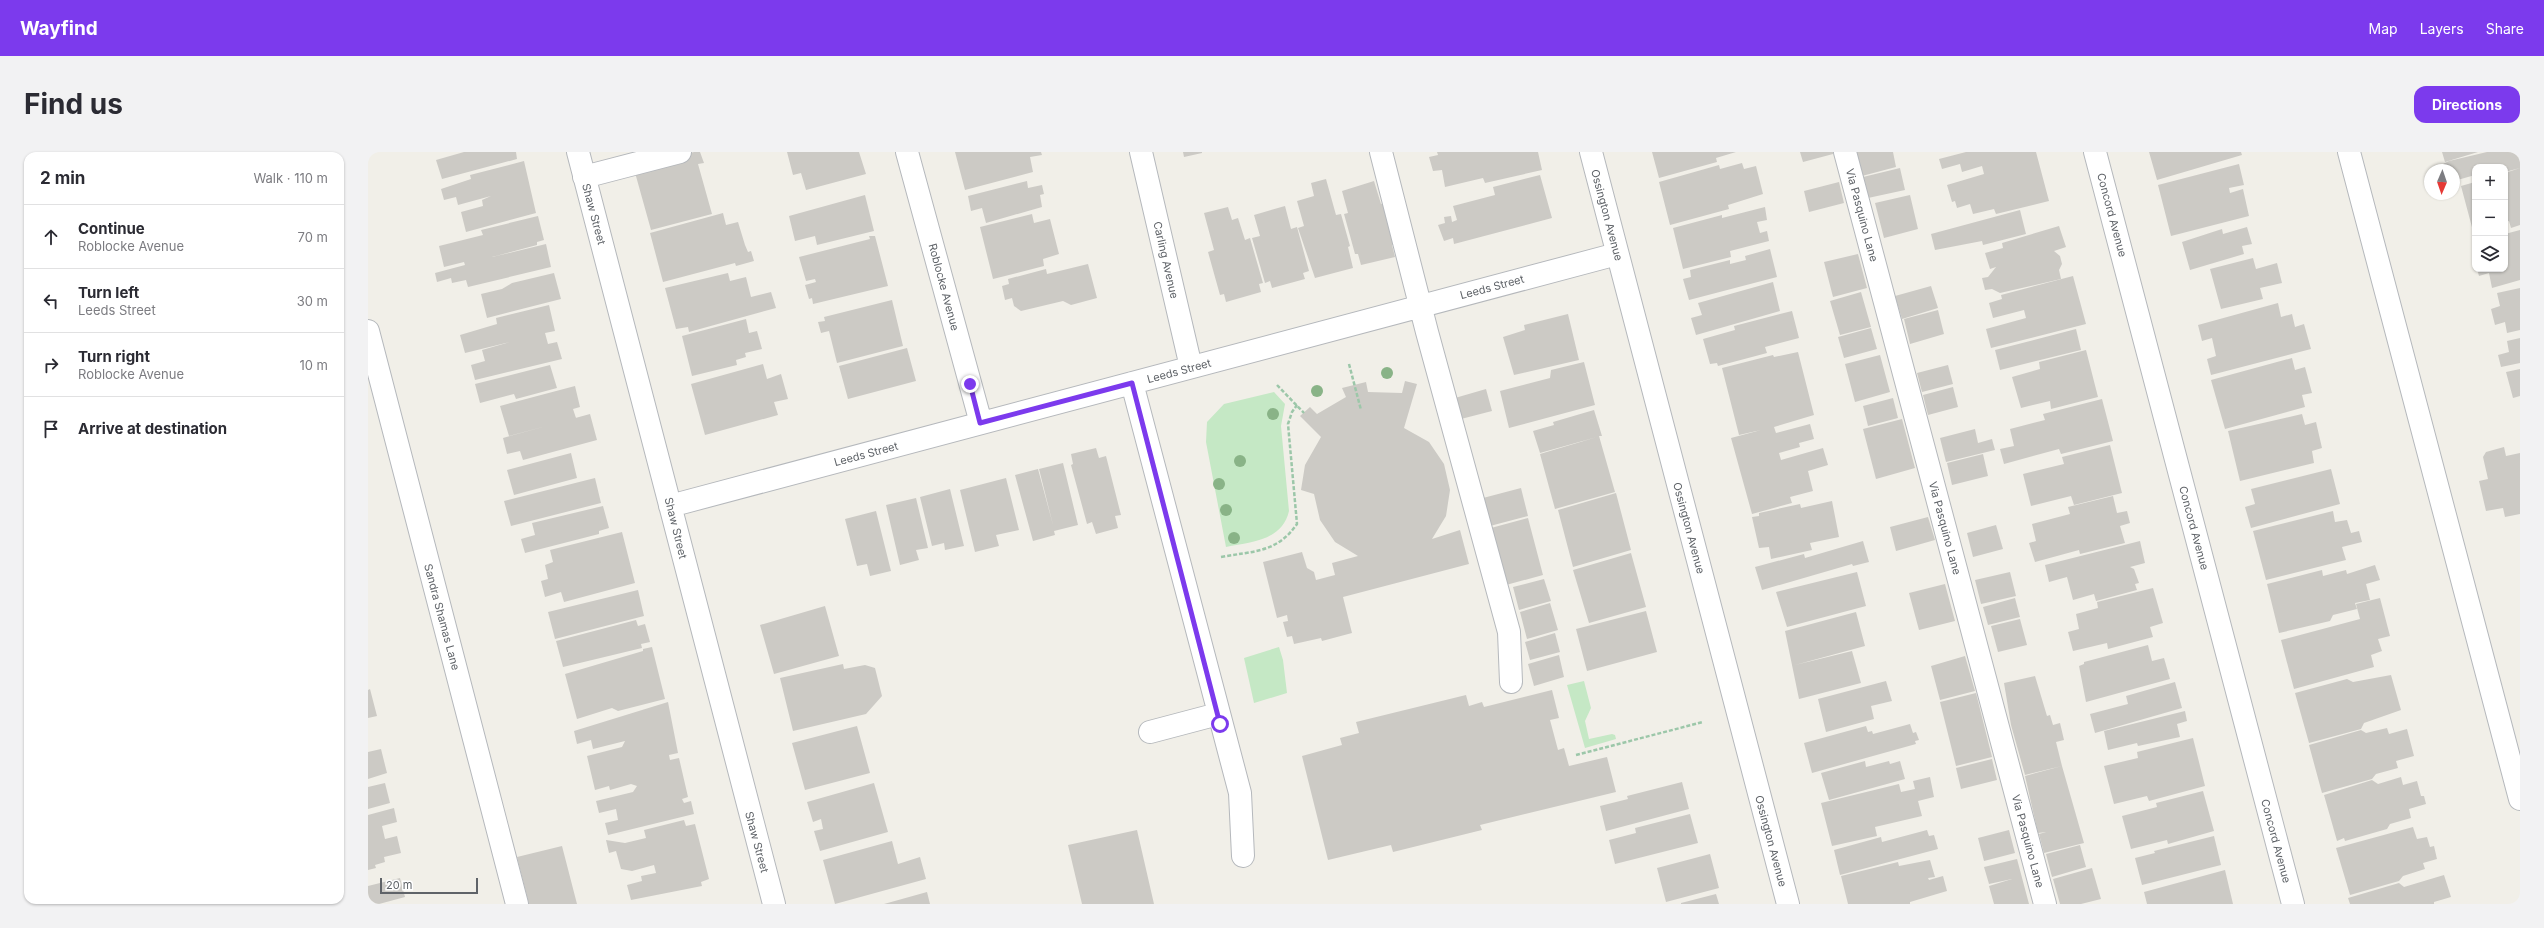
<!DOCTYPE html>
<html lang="en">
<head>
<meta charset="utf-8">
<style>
  :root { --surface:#fff; --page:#f2f2f3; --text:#2b2b33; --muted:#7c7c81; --line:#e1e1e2; --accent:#7c3aed }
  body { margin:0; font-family:Inter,sans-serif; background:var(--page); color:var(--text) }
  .controls { position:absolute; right:12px; top:12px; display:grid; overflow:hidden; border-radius:8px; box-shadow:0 1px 3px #0004 }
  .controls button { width:36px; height:36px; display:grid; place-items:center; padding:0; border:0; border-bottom:1px solid var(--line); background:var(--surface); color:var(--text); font:20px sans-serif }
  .compass { position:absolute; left:2056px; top:12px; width:36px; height:36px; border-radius:50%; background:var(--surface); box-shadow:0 1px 3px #0004; rotate:182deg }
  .scale { position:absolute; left:12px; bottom:10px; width:98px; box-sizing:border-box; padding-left:4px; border:2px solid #5f6368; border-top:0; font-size:11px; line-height:14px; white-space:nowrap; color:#5f6368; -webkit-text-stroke:3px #fff; paint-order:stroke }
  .stop { position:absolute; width:12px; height:12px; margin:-9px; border:3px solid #7c3aed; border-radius:50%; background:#fff }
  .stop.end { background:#7c3aed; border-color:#fff; box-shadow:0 1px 4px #0008 }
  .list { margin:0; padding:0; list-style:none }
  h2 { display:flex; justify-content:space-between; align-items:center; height:52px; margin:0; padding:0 16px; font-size:17px }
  h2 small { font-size:13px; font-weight:400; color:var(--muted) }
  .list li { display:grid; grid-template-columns:26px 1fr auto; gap:12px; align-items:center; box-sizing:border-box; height:64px; padding:0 16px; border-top:1px solid var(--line) }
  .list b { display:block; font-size:15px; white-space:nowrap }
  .list p { margin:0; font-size:13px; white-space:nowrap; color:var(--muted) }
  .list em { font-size:13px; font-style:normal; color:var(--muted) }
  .icon { flex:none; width:22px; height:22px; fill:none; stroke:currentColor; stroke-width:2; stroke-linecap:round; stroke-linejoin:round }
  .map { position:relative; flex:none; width:2152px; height:752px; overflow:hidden; border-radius:12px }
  header { display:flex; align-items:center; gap:24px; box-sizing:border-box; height:56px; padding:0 20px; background:var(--accent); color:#fff }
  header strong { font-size:19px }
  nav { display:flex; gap:22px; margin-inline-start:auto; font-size:14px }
  .intro { display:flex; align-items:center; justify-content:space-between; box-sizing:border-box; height:96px; padding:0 24px }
  h1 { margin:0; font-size:28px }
  .button { padding:10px 18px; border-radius:12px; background:var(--accent); color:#fff; font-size:14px; font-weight:700 }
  main { display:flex; gap:24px; padding:0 24px }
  aside { flex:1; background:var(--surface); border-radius:12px; box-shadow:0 1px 3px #0004 }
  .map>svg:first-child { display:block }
  .green { fill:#c5e8c5 }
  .building { fill:#cccac5 }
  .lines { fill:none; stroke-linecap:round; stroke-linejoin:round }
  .minor-casing { stroke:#b5b8bc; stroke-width:24 }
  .path { stroke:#9cc7a9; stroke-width:2.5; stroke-dasharray:4 2; stroke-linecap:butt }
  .minor { stroke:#fff; stroke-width:22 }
  .tree { fill:#89b387 }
  .route { stroke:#7c3aed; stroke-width:5 }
  .labels { text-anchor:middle; stroke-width:3; stroke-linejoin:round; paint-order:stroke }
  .street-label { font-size:11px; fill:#5f6368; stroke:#fff }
</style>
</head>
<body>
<header>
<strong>Wayfind</strong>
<nav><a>Map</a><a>Layers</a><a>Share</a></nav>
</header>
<div class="intro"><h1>Find us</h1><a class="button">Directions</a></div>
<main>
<aside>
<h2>2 min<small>Walk · 110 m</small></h2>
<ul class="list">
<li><svg class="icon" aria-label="ahead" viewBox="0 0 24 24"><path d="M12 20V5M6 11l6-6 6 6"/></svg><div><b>Continue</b><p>Roblocke Avenue</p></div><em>70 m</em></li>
<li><svg class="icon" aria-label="left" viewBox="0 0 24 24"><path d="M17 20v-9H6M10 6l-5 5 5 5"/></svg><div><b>Turn left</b><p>Leeds Street</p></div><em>30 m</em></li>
<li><svg class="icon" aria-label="right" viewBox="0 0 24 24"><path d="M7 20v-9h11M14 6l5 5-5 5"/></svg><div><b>Turn right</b><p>Roblocke Avenue</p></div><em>10 m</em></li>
<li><svg class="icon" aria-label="arrive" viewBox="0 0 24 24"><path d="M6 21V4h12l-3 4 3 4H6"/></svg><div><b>Arrive at destination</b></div></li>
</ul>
</aside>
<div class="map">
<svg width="2152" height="752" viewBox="0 0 2152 752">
  <rect width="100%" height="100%" fill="#f1efe8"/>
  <!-- green -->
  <path class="green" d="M906,240L917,252L913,274L921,359C914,389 883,390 858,395L838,290L839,270L856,252Z
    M911,495L915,508L919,541L886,551L876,506Z
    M1216,529L1223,556L1217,569L1221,587L1244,582L1247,583L1248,587L1217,596L1199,533Z"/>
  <!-- building -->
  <path class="building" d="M96,0H148L149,7L74,27L68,8Z
    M326,0H332L336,11L330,12L344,62L283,78L266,17Z
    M419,0H491L498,22L438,38L433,21L425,23Z
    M587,0H673L674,3L662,5L665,20L597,38Z
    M815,0H834V1L816,5Z
    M1069,0H1170L1174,18L1117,31L1115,26L1077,35L1074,18L1065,19L1061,5L1070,3Z
    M1284,0H1368L1348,6L1349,10L1291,26Z
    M1432,0H1465V2L1435,10Z
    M1488,0H1525L1528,15L1494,24Z
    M1598,0H1668L1681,49L1628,62L1626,57L1605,62L1602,52L1589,56L1587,49L1584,50L1579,33L1616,22L1614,14L1594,20L1592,12L1574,17L1571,7Z
    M1781,0H1873L1874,3L1789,28Z
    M2074,0H2110L2077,10Z
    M2119,0H2152V16L2137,20V15H2107V23L2086,29V18H2077L2075,12L2081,9Z
    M156,9L168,61L98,80L93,60L115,54L114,48L123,44L90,53L88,45L76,48L73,37L103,27L102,23Z
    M1374,11L1376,17L1388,14L1395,42L1360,53L1361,57L1302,73L1291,30L1351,13L1352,17Z
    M1871,12L1876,33L1861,36L1862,41L1875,37L1881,64L1803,84L1790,33Z
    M1532,16L1537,38L1500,46L1495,25Z
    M2152,16V73L2143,76L2141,69L2137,70V21Z
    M1172,23L1184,66L1086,92L1085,86L1076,89L1070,73L1077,71L1076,65L1083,64L1084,70L1089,68L1085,54L1127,43L1125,35Z
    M958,27L968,63L973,62L982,94L980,95L985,116L947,126L930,76L936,74L929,49L946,44L943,31Z
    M659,29L660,36L674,33L676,42L672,43L674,55L618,71L614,56L603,59L600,44Z
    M1006,29L1013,52L1016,51L1027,92L1024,93L1027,105L993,113L990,102H987L976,62L980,61L974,39Z
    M1471,30L1476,51L1441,60L1436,39Z
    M2107,30V79H2105L2093,34Z
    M497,43L506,79L449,93L447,84L427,89L421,64Z
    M1542,43L1550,77L1516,86L1507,51Z
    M917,54L923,77L929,75L941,119L935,121L937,127L904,136L902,129L897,131L884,86L892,84L886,63Z
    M860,55L864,68L870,66L877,88L882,86L895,131L891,132L893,140L858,150L856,142L852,143L840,100L846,98L836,61Z
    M1397,55L1399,68L1389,70L1392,81L1399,79L1401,89L1362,99L1363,105L1315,117L1305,76L1354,63V66Z
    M1652,58L1658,82L1615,93L1614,89L1567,98L1563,82Z
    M355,61L358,73L370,70L377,93L380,100L383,99L386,109L368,114L367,111L295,130L282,81Z
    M664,62L666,71L682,67L691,102L675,107L676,114L625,127L612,75Z
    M170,64L176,88L169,90V93L124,105L178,92L183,115L100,135L98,128L84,131L83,126L69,130L67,121L97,113L96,110L76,115L71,94L115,83L113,78Z
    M1691,74L1698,95L1686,99L1692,104L1694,112L1691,118L1693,127L1632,141L1624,137L1617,138L1614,126L1620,125L1628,115L1622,117L1617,101L1635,96L1634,91Z
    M1879,75L1884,92L1874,94L1876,102L1822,118L1814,90L1854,77L1855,82Z
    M2152,78V128L2124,136L2121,121L2111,124L2109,117H2137V82Z
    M501,84H507L520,134L445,152L444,146L441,147L437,133L448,130L447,127L438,129L431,105L502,87Z
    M1402,97L1409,125L1321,148L1315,127L1323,125L1322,118L1362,108V112L1378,108L1377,104Z
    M1490,102L1499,136L1465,145L1456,110Z
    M1885,106L1888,117L1909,111L1914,131L1892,136L1895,147L1853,157L1842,117Z
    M720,112L729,146L703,153L695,149L653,159L646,154L644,146L637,148L634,134L641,132L640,127L678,117L679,122Z
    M186,121L193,147L119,166L113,142L134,137L144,131Z
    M360,121L362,129L378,125L383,145L403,140L408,156L321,180L320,175L308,177L297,136Z
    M1705,124L1718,172L1623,196L1618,177L1658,166L1656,158L1625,166L1621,151L1634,147L1633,143Z
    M1405,130L1412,159L1328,183L1323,166L1334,163L1330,151Z
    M1563,134L1570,156L1534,167L1527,144Z
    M2152,136V178L2139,181L2137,170L2127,173L2123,157L2132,154L2129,141Z
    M1493,140L1503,175L1472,183L1462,149Z
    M524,148L535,194L469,211L461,179L453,181L450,170L457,169L456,165Z
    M1910,151L1913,165L1924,162L1927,175L1936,172L1943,197L1843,223L1839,207L1848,204L1844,186L1834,189L1830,173Z
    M181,153L187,179L177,181L180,192L189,190L194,207L107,228L103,213L117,209L114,198L142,190L97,201L92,183L129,172L128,166Z
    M1570,158L1576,182L1542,192L1536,167Z
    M1424,159L1431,186L1397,195L1399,201L1350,214L1349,211L1342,212L1335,187L1367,178L1366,174Z
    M1200,162L1211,208L1146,223L1135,185L1157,178L1156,173Z
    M378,167L381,181L389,179L394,197L377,201L378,205L368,208L369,213L324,224L314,184Z
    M1503,176L1509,197L1476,206L1470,185Z
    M1708,177L1713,198L1632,218L1627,198Z
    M2152,186V211L2133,215L2130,203L2141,200L2139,189Z
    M539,196L548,229L480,247L471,214Z
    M1718,198L1730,245L1683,257L1682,249L1653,256L1644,225L1672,217L1671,210Z
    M1430,200L1446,263L1406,275L1408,281L1442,272L1446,287L1431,291L1432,295L1411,301L1413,308L1455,296L1460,313L1440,319L1445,339L1422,345L1424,351L1384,362L1363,286L1393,278L1371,283L1354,216L1405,203L1406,205Z
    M1512,203L1522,240L1487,250L1477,212Z
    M1924,206L1927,218L1937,215L1944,241L1934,243L1937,255L1857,277L1843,228Z
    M1216,210L1227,253L1141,276L1132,239L1182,226L1183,218Z
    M395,212L399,227L413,222L420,247L406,250L410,263L337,283L323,232Z
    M182,213L189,236L148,247L146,242L112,251L107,232Z
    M1580,213L1585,232L1554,240L1549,221Z
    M2152,217V244L2145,246L2138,220Z
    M1037,229L1049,232L1036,276L1061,290L1076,312L1082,338L1078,364L1064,387L1092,378L1101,412L975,445L984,481L954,489L953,486L926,492L924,484L919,485L915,470L920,469L919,463L909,466L895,410L934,400L939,416L946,420L948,428L967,423L964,411L990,404L967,390L952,368L946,342L933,338L937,313L953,285L932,264L942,255L949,262L978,245L974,236L998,230L1000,240L1034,241Z
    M207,234L212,255L205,257L208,266L141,284L132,254Z
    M1585,235L1590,255L1560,263L1555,243Z
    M1118,237L1124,259L1093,267L1087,246Z
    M1525,246L1530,266L1500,274L1495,254Z
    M1734,247L1745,289L1693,302L1691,297L1636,312L1632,297L1646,294L1642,277L1677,268L1675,262Z
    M1226,258L1234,284H1231L1247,340L1187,357L1172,302L1229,285L1172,301L1165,279L1186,273L1185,270Z
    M222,262L229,288L155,308L152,299L139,302L135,286Z
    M1934,262L1937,273L1948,270L1954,296L1944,299L1946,311L1872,329L1860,279Z
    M1534,267L1547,316L1508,327L1495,277Z
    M1607,277L1610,291L1624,287L1627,298L1578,310L1572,286Z
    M1742,293L1754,341L1706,353L1703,344L1663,354L1655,322L1696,312L1694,305Z
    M2136,295L2138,304L2152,301V362L2137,365L2135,356L2118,359L2111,329L2120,327L2115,305L2118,300Z
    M728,296L731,306L738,304L753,363L747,364L750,376L728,382L724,370L719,372L703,313L705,312L703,302Z
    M203,301L209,326L146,343L139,318Z
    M1615,302L1620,324L1584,333L1579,311Z
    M695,311L710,373L686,379L687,383L665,389L647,323L670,317L685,373L671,317Z
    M1963,317L1972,352L1883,376L1877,355L1887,352L1883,337Z
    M227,326L233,351L143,374L136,349Z
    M638,326L651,378L628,383L631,394L607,400L592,338Z
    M1153,336L1160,364L1122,374L1115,346Z
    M582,337L596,394L577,398L576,391L564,394L552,345Z
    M1248,341L1263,398L1205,415L1190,358Z
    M1745,344L1749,361L1759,359L1762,371L1752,374L1757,391L1712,402L1711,398L1667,410L1661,391L1668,389L1664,372L1702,362L1700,355Z
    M548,346L560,396L548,398L551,408L532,413L518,353Z
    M1464,349L1471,385L1442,391L1444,398L1403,407L1401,395L1391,396L1384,365L1391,364V361L1432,352L1433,356Z
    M235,354L241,376L231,379V382L157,401L153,387L167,383L164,371Z
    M508,359L523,419L502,424L499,412L489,414L477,367Z
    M1965,359L1967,370L1979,368L1983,381L1991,379L1994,390L1974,395L1978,408L1898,428L1885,379Z
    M1560,365L1567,388L1528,399L1522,375Z
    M1160,366L1175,423L1138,433L1123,376Z
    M1628,373L1635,397L1605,405L1599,381Z
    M254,380L267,431L196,450L193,440L177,445L173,429L180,427L177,413L185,410L182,398Z
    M1495,389L1501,410L1485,414L1484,412L1394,438L1387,415L1436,402L1437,406Z
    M1772,389L1777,411L1762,415L1766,417L1771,431L1767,432L1769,438L1728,449L1726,442L1705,448L1699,425L1681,430L1677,413Z
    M1263,401L1278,455L1221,471L1205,418Z
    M2007,413L2012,428L1998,432L2002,448L1987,451L1989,457L1965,463L1962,469L1911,481L1899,432L1954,418L1955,424L1978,418L1979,422Z
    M1489,420L1498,454L1419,475L1408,440Z
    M1642,420L1648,444L1613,452L1607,428Z
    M1176,427L1183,449L1151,458L1145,435Z
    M1577,432L1587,469L1551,478L1541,441Z
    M1785,436L1795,471L1782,475L1785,485L1740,497L1739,491L1705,499L1700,480L1711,477L1708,462L1730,456L1729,450Z
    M270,438L276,464L187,487L180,460Z
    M1647,446L1652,465L1620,473L1615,455Z
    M2012,446L2022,484L2010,487L2014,499L2003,503L2006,515L1926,537L1913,488L1992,467L1988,452Z
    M1182,451L1190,478L1159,487L1152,460Z
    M457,454L471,504L406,522L392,473Z
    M1278,459L1289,500L1219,519L1208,477Z
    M1488,460L1497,494L1427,513L1484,499L1493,531L1431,547L1417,479Z
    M1652,467L1659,493L1630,500L1623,474Z
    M268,468L270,474L277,472L282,490L273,492L274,496L195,515L188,489Z
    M1187,481L1192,500L1162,508L1157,490Z
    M1780,493L1784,509L1796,506L1802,527L1718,550L1711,514L1716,512V510Z
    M284,495L297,547L250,559L244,556L209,567L197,522L275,499V497Z
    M1191,503L1196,525L1166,534L1160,512Z
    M1597,504L1607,539L1572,548L1563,514Z
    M475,512L476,517L497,513L507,516L514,544L498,562L425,579L412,526Z
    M2023,523L2033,558L1996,571L1993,577L1941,591L1927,541L1979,527L1985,530Z
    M1667,524L1679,564L1682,563L1685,573L1692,571L1696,588L1688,590L1694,614L1657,623L1643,573L1636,531Z
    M1518,529L1524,549L1503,554L1506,567L1458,580L1450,547Z
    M1807,530L1814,556L1727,581L1722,562L1760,552L1758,544Z
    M2,537L9,564L0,566V538Z
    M1184,538L1191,566L1182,568L1190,598L1196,596L1201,614L1239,605L1248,640L1112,673L1114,678L1025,700L1023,693L960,708L934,604L974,593L972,586L991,581L988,570L1098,543L1101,554L1114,550L1116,555Z
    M1608,541L1624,605L1588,614L1572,550Z
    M300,550L310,601L301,603L302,608L311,606L320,645L314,647L316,651L323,649L326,662L240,683L237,671L250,668L248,657L231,661L228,649L265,640L269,634L263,632L242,638L241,634L227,638L219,604L254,595L257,589L225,597L223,588L209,592L206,579Z
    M1817,559L1819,569L1809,572L1812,585L1770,594L1769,591L1740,598L1736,579Z
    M1542,572L1545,581L1548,580L1551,588L1547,589L1548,592L1444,621L1436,591L1498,574L1500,580L1504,579L1505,582Z
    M489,574L502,621L437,638L424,591Z
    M2019,576L2021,582L2039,577L2046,604L2028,609L2030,616L2008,622L2004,627L1954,641L1941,593L1993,578L1998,581Z
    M1825,586L1837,634L1781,649L1779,644L1746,652L1736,614L1770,606L1769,600Z
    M13,597L19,621L0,627V600Z
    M1624,607L1629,628L1593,637L1588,616Z
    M1497,609L1498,615L1521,609L1522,612L1532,609L1537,627L1461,648L1453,621Z
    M1694,614L1716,691L1676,701L1671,682L1678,680L1670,681L1657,624Z
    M1562,625L1566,645L1550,649L1554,664L1507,675L1509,684L1464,694L1453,651L1531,632L1533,640L1547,637L1545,629Z
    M2033,625L2035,633L2049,629L2053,644H2056L2058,652L2041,657L2043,666L2022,672L2019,677L1977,689L1976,686L1969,689L1956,643L2004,628L2010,632Z
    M1314,630L1321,657L1238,679L1232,654L1260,647L1259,644Z
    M17,631L22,651L0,657V635Z
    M506,631L520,680L452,699L446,679L455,677L453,667L445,670L439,650Z
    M1835,639L1846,679L1800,692L1799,688L1763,697L1754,664L1789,655L1788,651Z
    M26,656L29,670L14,674L17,687L29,684L33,701L16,705L17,710L7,713L8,716L0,718V663Z
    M1322,662L1330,691L1247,712L1241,688L1268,681L1267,676Z
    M316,668L318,674L327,672L341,727L333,730L334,734L263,748L259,733L274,729L273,724L288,721L286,713L264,719L253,717L248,699L241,701L238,688L257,691L278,686L276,678Z
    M2045,675L2049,687L2059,685L2062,695L2066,694L2069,707L2055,711L2057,717L2035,724L2031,729L1982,743L1968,696Z
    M769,678L786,752H714L700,693Z
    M1559,678L1561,684L1566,683L1570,697L1472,723L1466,698L1513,685L1514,690Z
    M1641,678L1647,701L1616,709L1610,686Z
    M1846,684L1853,713L1774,733L1767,706L1787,701L1786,699Z
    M524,689L530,712L552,705L558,727L467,752L455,708Z
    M1712,693L1718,715L1684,725L1678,702Z
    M194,694L209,752H161L149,705Z
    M1342,702L1351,736L1298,750L1289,716Z
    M1649,707L1661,752H1626L1621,734L1644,727L1621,732L1616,715Z
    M1562,708L1567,725L1560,726L1561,728L1575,724L1579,739L1542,750V752H1480L1473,724L1530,710L1531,714Z
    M1724,716L1733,747L1713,752H1692L1685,727Z
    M1857,718L1865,752H1779L1776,740Z
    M2076,723L2083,745L2066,750V752H1982L1980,746L2031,731L2036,735Z
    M32,726L37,745L11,752H0V734Z
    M559,740L562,752H516Z
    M1348,742L1351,752H1313V751Z"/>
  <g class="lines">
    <defs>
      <path id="minor" d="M210,0L406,752
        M539,0L613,271
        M773,0L823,215
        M1013,0L1059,180L1141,480L1143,530
        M1223,0L1420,752
        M1477,0L1677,752
        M1727,0L1925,752
        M1981,0L2152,647
        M216,25L312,0
        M0,179L149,752
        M764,231L872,641L875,704
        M302,354L1249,102
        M782,580L850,562"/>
    </defs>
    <!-- minor casing -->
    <use href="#minor" class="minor-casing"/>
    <!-- path -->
    <path class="path" d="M981,212L993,258
      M909,233L936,261
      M853,405C885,399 909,401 929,372L920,272L924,260L929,253
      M1208,603L1335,570"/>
    <!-- minor -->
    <use href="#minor" class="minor"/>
  </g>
  <!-- trees -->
  <g class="tree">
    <circle cx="1019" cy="221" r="6"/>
    <circle cx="949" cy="239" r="6"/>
    <circle cx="905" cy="262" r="6"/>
    <circle cx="872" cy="309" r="6"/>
    <circle cx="851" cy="332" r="6"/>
    <circle cx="858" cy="358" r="6"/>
    <circle cx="866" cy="386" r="6"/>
  </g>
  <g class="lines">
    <!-- route -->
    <path class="route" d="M602,232L612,271L764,231L852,572"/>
  </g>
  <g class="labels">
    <!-- street labels -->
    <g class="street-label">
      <text transform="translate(226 62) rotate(75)" y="4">Shaw Street</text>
      <text transform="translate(1239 63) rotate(75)" y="4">Ossington Avenue</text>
      <text transform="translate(1494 63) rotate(75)" y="4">Via Pasquino Lane</text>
      <text transform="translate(1744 63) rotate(75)" y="4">Concord Avenue</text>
      <text transform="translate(798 108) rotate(77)" y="4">Carling Avenue</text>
      <text transform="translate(576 135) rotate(75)" y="4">Roblocke Avenue</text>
      <text transform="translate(1124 135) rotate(-15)" y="4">Leeds Street</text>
      <text transform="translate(811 219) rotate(-15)" y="4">Leeds Street</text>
      <text transform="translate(498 302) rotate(-15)" y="4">Leeds Street</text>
      <text transform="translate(308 376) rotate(76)" y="4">Shaw Street</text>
      <text transform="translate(1321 376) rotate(75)" y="4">Ossington Avenue</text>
      <text transform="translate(1577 376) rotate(75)" y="4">Via Pasquino Lane</text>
      <text transform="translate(1826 376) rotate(75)" y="4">Concord Avenue</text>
      <text transform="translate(74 465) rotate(75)" y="4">Sandra Shamas Lane</text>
      <text transform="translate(1403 689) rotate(75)" y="4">Ossington Avenue</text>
      <text transform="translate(1660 689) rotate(75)" y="4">Via Pasquino Lane</text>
      <text transform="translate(1908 689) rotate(75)" y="4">Concord Avenue</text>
      <text transform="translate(389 690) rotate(75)" y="4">Shaw Street</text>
    </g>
  </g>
</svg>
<div class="controls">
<button>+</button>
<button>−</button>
<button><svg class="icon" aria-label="layers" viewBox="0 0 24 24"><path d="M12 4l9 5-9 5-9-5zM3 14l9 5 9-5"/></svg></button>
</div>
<svg class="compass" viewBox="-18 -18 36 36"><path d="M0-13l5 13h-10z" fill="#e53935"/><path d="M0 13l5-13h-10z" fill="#7c7c81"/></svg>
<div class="scale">20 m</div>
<div class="stop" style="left:852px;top:572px"></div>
<div class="stop end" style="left:602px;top:232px"></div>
</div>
</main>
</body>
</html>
